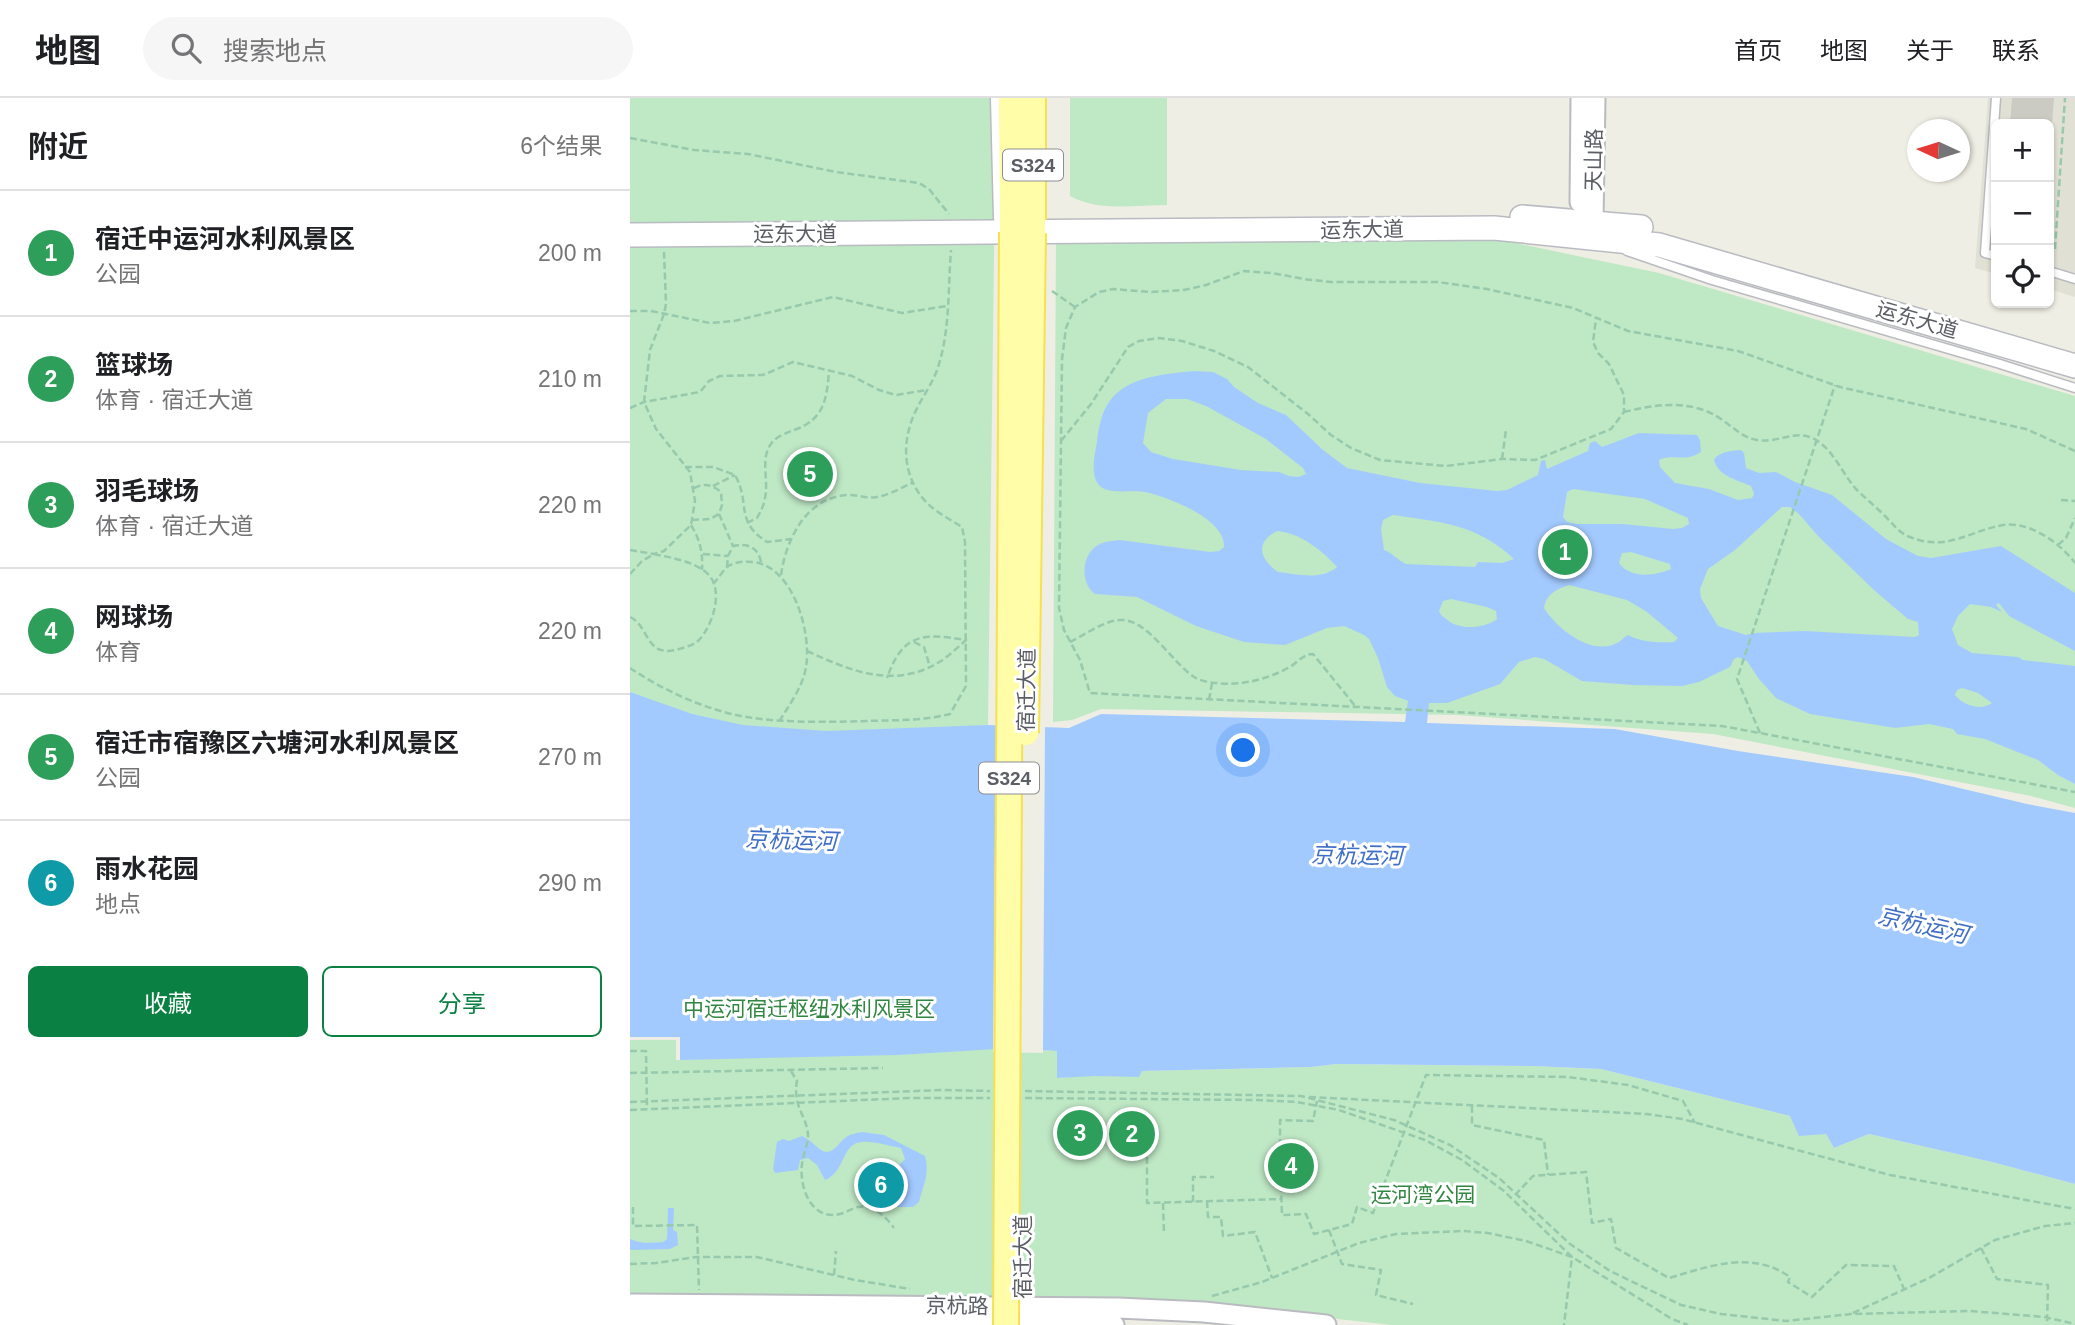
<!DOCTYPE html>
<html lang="zh">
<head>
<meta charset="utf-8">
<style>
  :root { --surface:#fff; --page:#f6f6f6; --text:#202124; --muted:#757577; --line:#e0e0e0; --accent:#0b8043 }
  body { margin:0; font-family:Helvetica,"Noto Sans SC",sans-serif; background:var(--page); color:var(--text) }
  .controls { position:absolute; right:21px; top:21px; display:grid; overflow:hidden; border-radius:10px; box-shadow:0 2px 5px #0004 }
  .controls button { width:63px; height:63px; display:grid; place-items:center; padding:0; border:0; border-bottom:2px solid var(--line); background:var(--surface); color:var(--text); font:35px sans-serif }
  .compass { position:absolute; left:1277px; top:21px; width:63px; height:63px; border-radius:50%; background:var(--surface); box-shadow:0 2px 5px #0004; rotate:274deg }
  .you { position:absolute; left:614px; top:653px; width:24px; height:24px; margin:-18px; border:5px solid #fff; border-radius:50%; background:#1a73e8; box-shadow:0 0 0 10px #1a73e833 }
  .badge { display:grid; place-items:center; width:46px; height:46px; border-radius:50%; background:var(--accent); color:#fff; font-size:23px; font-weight:700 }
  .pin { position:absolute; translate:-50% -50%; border:4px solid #fff; box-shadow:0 2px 7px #0006 }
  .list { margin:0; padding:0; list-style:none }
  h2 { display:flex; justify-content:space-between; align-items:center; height:91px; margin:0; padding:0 28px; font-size:30px }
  h2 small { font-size:23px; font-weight:400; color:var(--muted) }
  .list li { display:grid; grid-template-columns:46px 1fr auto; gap:21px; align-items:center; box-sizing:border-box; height:126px; padding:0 28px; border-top:2px solid var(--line) }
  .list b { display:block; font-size:26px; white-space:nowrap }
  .list p { margin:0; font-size:23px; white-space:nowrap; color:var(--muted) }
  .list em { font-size:23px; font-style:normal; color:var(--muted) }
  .actions { display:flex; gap:14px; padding:21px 28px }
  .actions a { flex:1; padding:16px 0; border:2px solid var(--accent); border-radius:10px; text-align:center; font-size:24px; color:var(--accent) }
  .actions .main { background:var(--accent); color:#fff }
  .icon { flex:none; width:38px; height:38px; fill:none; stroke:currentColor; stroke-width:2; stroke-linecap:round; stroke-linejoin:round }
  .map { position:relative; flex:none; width:1445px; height:1227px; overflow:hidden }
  header { display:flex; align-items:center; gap:42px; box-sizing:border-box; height:98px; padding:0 35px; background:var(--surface); border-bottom:2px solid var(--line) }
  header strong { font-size:33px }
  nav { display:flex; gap:38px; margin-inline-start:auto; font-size:24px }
  .search { width:490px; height:63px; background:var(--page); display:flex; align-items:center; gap:18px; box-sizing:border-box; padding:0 24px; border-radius:38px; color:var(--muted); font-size:26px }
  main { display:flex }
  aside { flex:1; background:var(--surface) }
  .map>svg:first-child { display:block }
  .education { fill:#e1e0d4 }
  .green { fill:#bfe8c5 }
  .water { fill:#a3caff; fill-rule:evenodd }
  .pier { fill:#efeee4 }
  .building { fill:#cccbc3 }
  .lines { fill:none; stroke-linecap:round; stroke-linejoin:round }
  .service-casing { stroke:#b9bbc0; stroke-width:11 }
  .tertiary-casing { stroke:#b9bbc0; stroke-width:23 }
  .secondary-casing { stroke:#b9bbc2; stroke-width:26 }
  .primary-casing { stroke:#f7e054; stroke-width:28 }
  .path { stroke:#97c9ac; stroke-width:2.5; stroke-dasharray:7 3.5; stroke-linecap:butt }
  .service { stroke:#fff; stroke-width:8 }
  .tertiary { stroke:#fff; stroke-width:19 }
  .secondary { stroke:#fff; stroke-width:23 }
  .primary { stroke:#fffda8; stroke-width:24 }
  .primary-bridge-casing { stroke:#f7e054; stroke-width:28; stroke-linecap:butt }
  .primary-bridge { stroke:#fffda8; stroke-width:24 }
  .labels { text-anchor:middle; stroke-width:6; stroke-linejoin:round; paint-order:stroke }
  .shield { fill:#fff; stroke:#8d8e93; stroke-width:2 }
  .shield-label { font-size:19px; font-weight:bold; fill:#5c5e65 }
  .street-label { font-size:21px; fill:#5c5e65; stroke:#fff }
  .park-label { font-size:21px; fill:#318641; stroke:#fff }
  .water-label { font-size:23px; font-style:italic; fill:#406fc8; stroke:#fff }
</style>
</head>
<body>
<header>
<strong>地图</strong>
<div class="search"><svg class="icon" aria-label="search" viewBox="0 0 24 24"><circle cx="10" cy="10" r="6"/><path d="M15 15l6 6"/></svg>搜索地点</div>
<nav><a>首页</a><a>地图</a><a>关于</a><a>联系</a></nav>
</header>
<main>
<aside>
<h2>附近<small>6个结果</small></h2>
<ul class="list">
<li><span class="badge" style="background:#2e9e5b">1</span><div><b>宿迁中运河水利风景区</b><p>公园</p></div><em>200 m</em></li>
<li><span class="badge" style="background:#2e9e5b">2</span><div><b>篮球场</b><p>体育 · 宿迁大道</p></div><em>210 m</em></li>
<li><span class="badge" style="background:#2e9e5b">3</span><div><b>羽毛球场</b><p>体育 · 宿迁大道</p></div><em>220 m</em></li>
<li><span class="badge" style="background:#2e9e5b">4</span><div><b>网球场</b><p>体育</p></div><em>220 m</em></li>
<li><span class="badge" style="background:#2e9e5b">5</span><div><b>宿迁市宿豫区六塘河水利风景区</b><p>公园</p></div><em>270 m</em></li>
<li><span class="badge" style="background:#0f9aa8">6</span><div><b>雨水花园</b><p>地点</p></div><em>290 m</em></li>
</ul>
<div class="actions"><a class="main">收藏</a><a>分享</a></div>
</aside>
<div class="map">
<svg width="1445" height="1227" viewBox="0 0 1445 1227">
  <rect width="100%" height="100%" fill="#efeee4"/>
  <!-- education -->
  <path class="education" d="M1358,0H1445V199L1419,191V26H1366V176L1345,170Z"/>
  <!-- green -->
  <path class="green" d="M0,0H366L358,627V951L383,950L427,953L428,980L512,973L681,969L706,966L903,968L971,971L1160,1018L1196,1036L1204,1050L1239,1036L1362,1064L1445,1086V1227H762L598,1209L0,1227Z
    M440,0H537V107C505,107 469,114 440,98Z
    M871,142L1029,175L1445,298V710L1401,698L1083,636L827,617L471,611L442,622L423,624L426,143Z"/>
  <!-- water -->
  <path class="water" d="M564,273L583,274L597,281L604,289L628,305L656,317L693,352L717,370L790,385L867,393L877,392L908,377L911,363L915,362L917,371L958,353L960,345L965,343L972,349L1009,335L1067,337L1070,342L1071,354C1055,365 1045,355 1029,362L1030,369L1045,385L1079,391L1108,402L1122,400L1124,396L1121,388C1107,382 1088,378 1084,362C1089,353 1102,353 1111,352L1114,355L1116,370L1129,375L1146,374L1165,384L1202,397L1256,441L1288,458L1301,460L1371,448L1445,495V553L1379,518L1369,505L1366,507L1372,514L1361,509L1340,506L1328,518L1322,531L1328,547L1342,555L1388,559L1393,562L1445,568V686L1428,677L1408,662L1355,641L1327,636L1323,631L1299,626L1265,630L1180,616L1146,600L1129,581L1117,563L1108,559L1104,561L1100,569L1069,584L1052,588L1002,587L952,583L914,561L905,559L889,564L870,586L817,605H799L797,625L985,631L1108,653L1283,679L1397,706L1445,715V1086L1362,1064L1239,1036L1204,1050L1196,1036L1169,1038L1160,1018L971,971L903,968L706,966L681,969L512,973L509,979L466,978L427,980V953L383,950L268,957L50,962L49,939H0V594L62,616L113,627L196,633L358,627L439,630L471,616L775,624L778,603L765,598L757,589L748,560L739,541L734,537L714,528L697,530L655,547L614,544L566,528L507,499L465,496C450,485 451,457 468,447C475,443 482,443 490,442L580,454L589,453L594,449C596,421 538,399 515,394C501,391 477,398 468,386C460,375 465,356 467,344C469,326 473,307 487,295C508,277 538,276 564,273ZM536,301H557L576,308L636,341L673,370L676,376L668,379L659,378L649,374L611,372L543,361L521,354L513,345L518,315ZM943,391L1015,401L1058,420L1059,426L1052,430L1043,431L993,426H946L937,424L933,419L937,394ZM1152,409H1160L1169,416L1189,439L1245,493L1278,521L1288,524L1289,537L1285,539L1174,533L1124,535L1116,537L1088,528L1071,500L1070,491L1078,471L1105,452ZM763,417C811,424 846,426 884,461L872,465L848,464L845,469L776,466C767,462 763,455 754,452L751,431L753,422ZM647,433C670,435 692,452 707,469C691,483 667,476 648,474C629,460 625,445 647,433ZM1001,454L1040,466L1041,471C1025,478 1001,481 989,465L992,455ZM939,487L997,502L1017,514L1048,540L1044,544C1028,545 1011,544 998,537C994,539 992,542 989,544C963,560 927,531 914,510C916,496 927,491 939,487ZM821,501L857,509L866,513L867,521C856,530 832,532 820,524C817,522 814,519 811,517L809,513L813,503ZM1332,590L1348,595L1362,605C1351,613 1334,608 1325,597L1327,592Z
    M232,1034L254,1037L295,1058C300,1076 293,1088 289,1104L283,1109H267L263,1105C262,1082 256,1080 275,1061L271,1050C259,1048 244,1043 232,1044C211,1045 216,1074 195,1082L187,1067L178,1060L170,1062L168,1072L145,1075L143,1071L147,1044L153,1041L159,1043L172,1038C182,1043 184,1047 191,1052C202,1059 208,1045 215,1040C220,1036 226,1035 232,1034Z
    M38,1110H44L43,1132L47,1134L48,1147L40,1151L0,1152V1141C10,1146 22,1145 33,1144L37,1141Z"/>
  <!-- pier -->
  <path class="pier" d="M366,624L415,626L413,955L363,954Z
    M0,939H50V962H46V942H0Z"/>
  <!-- building -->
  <path class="building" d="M1382,0H1424L1422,26H1380Z"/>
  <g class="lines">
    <defs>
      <path id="service" d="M365,0L368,120
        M997,153L1082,182L1370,266L1445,290
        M1366,158L1355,155L1366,0
        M1419,173L1445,181"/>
      <path id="tertiary" d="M950,104L951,0
        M963,124L965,0
        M0,1206L488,1210L574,1214L696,1227
        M0,1220L484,1227"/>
      <path id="secondary" d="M892,119L1011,129
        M0,137L864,130L1029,147L1445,268"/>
      <path id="primary" d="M381,0L382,134
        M403,135V0"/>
    </defs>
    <!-- service casing -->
    <use href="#service" class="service-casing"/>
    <!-- tertiary casing -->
    <use href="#tertiary" class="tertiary-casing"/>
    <!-- secondary casing -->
    <use href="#secondary" class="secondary-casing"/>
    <!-- primary casing -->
    <use href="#primary" class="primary-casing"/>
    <!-- path -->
    <path class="path" d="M0,40L64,52L118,56L206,74L289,85L299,91L319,116
      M1425,151L1435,0
      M422,193L445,209
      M0,213H21L80,225L104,223L203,199L272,215L317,208
      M0,310L14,304L70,294L79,283L90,278L133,277L163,264L222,278L249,292L266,297L297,292
      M994,314C1026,306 1062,301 1091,321C1103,329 1113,340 1127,342C1154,346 1171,324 1197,351C1208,363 1215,378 1225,390C1235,400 1246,409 1256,419C1264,427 1269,435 1280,439C1317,454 1339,433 1373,427C1400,423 1430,445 1445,465
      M431,343L461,306L498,249L509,243L529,240L552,243L584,253L618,269L678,316L701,337L721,350L750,362L816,368L872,361L905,362L981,331L994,314V297L979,266L968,255L963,244L966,221
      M1445,353L1396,331L1210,289L1108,253L998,233L943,210L857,191L807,184H701L674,181L642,175L614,173L576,187L554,192L520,194L483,191L469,194L445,209L436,230L432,261L429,510L434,532L450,562L460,595L1092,628L1445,694
      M872,361L876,332
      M55,369H83L105,377C121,405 104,423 137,444L161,441
      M83,388L105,377
      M1431,402L1445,403
      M89,416L103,448
      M62,422L80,421L89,416L92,407L91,394C81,386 75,385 64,390
      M117,425L127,420C131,413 134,407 135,400C139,383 130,360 141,346C145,339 156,335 164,332C194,322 197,301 199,272
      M61,427C70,442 73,454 72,472
      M1428,447L1436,440L1445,420
      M0,452L24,456L34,453L61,427L65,403L60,374L26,331L14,304L20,252L34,216L36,206L34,154
      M73,456L98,458
      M97,469L98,458L103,448C118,445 128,449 131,464
      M0,476L12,463L24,456C42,460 65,463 79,477C94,494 82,528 69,542C64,547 56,549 49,551C42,553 35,554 28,551C15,543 14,525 0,519
      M151,477C156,441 177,398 219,397C229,397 237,401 247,399C259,397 271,390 282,385
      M83,486C88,481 92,474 97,469C104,464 114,463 122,464C163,467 182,535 176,569C173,588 160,606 150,622
      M284,544L294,549L300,569
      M440,544C455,537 473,523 490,522C518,520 543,567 566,580C571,583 581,585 587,585C612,588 638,581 660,569C668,564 673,556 683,556L726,609
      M177,553C221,573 265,592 311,563C320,557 328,549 336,542C292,535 273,535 257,580
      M0,570C36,594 80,614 123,620C160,625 199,624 236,623C264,622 293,623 320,616L336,588L335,444L332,429C321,422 306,414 297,405C274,381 271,349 283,319C290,301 304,285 309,266C320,230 318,190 321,152
      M579,602L582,585
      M1130,635L1107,581L1205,287
      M0,953H16L17,1010
      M161,973L167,983C162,1010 179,1020 178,1040C177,1049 173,1057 172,1066C169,1089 181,1123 210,1116C219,1114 225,1107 235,1109C248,1111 257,1120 264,1130
      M0,975L253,970
      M395,993L671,998L764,1022L820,1047L869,1080L940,1146L980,1173L1051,1207L1091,1216L1156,1223L1221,1216L1340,1213L1415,1219L1445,1226
      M679,999L1017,1016L1052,1021L1260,1077L1445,1111
      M395,1000L627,1002L667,1004L709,1012L795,1042L832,1062L874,1093L942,1159L934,1227
      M0,1004L313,992L360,993
      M842,1008V1027L914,1042L918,1077
      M0,1012L280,1000H360
      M650,1048V1022L683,1023L687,1003
      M517,1059V1105L651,1101
      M651,1087L652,1117L676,1116L684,1136L722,1126L727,1109L743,1115L796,977L938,979L998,987L1053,1003L1065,1025
      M885,1097L903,1078L956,1074L962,1125L981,1121L986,1150L1039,1180C1080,1168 1122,1152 1160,1179L1158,1184L1182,1199L1216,1167L1264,1168L1274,1191
      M577,1103L578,1119H591L593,1138L625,1134L642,1180
      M563,1104V1079H584
      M533,1105L534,1135
      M3,1109V1128L67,1127L69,1192
      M699,1132L712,1166L751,1172L746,1197L783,1206
      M1351,1150L1367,1181L1418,1187L1417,1227
      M0,1166L26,1165L66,1159H127L225,1182L280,1191
      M204,1177L206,1153
      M582,1198L632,1184L729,1145L766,1136L833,1133L858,1135L896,1143L942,1159L1042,1221L1058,1227
      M1223,1215L1299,1180L1365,1142L1415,1128L1445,1125"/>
    <!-- service -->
    <use href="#service" class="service"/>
    <!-- tertiary -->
    <use href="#tertiary" class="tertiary"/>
    <!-- secondary -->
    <use href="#secondary" class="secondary"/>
    <!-- primary -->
    <use href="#primary" class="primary"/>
    <defs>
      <path id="primary-bridge" d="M396,635L403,135
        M376,1227L382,134"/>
    </defs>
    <!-- primary-bridge casing -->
    <use href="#primary-bridge" class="primary-bridge-casing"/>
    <!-- primary-bridge -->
    <use href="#primary-bridge" class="primary-bridge"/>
  </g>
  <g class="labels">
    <!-- shield labels -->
    <g class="shield">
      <rect x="373" y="51.5" width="60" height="31" rx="5"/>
      <rect x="349" y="664.5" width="60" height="31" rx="5"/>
    </g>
    <g class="shield-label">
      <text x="403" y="74">S324</text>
      <text x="379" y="687">S324</text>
    </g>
    <!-- street labels -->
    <g class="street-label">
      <text transform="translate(964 62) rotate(-89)" y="7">天山路</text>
      <text transform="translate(732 132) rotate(-1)" y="7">运东大道</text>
      <text x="165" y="143">运东大道</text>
      <text transform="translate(1287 222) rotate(16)" y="7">运东大道</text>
      <text transform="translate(397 592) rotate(-89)" y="7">宿迁大道</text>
      <text transform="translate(393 1159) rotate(-90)" y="7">宿迁大道</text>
      <text transform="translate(327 1208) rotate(1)" y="7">京杭路</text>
    </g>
    <!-- park labels -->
    <g class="park-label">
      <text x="179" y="918">中运河宿迁枢纽水利风景区</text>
      <text x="793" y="1104">运河湾公园</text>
    </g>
    <!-- water labels -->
    <g class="water-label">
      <text transform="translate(161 742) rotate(2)" y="8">京杭运河</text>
      <text transform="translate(727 757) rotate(1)" y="8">京杭运河</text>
      <text transform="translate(1293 827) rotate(13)" y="8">京杭运河</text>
    </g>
  </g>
</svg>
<div class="controls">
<button>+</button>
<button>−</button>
<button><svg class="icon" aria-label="locate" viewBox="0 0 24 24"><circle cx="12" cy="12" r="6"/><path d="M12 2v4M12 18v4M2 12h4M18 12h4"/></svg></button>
</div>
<svg class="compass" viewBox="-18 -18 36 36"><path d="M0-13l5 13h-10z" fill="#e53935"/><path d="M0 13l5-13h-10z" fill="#757577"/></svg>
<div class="you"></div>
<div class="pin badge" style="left:935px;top:454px;background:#2e9e5b">1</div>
<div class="pin badge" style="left:502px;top:1036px;background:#2e9e5b">2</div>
<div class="pin badge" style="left:450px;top:1035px;background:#2e9e5b">3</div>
<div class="pin badge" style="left:661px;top:1068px;background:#2e9e5b">4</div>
<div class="pin badge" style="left:180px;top:376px;background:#2e9e5b">5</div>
<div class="pin badge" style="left:251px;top:1087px;background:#0f9aa8">6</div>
</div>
</main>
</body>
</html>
